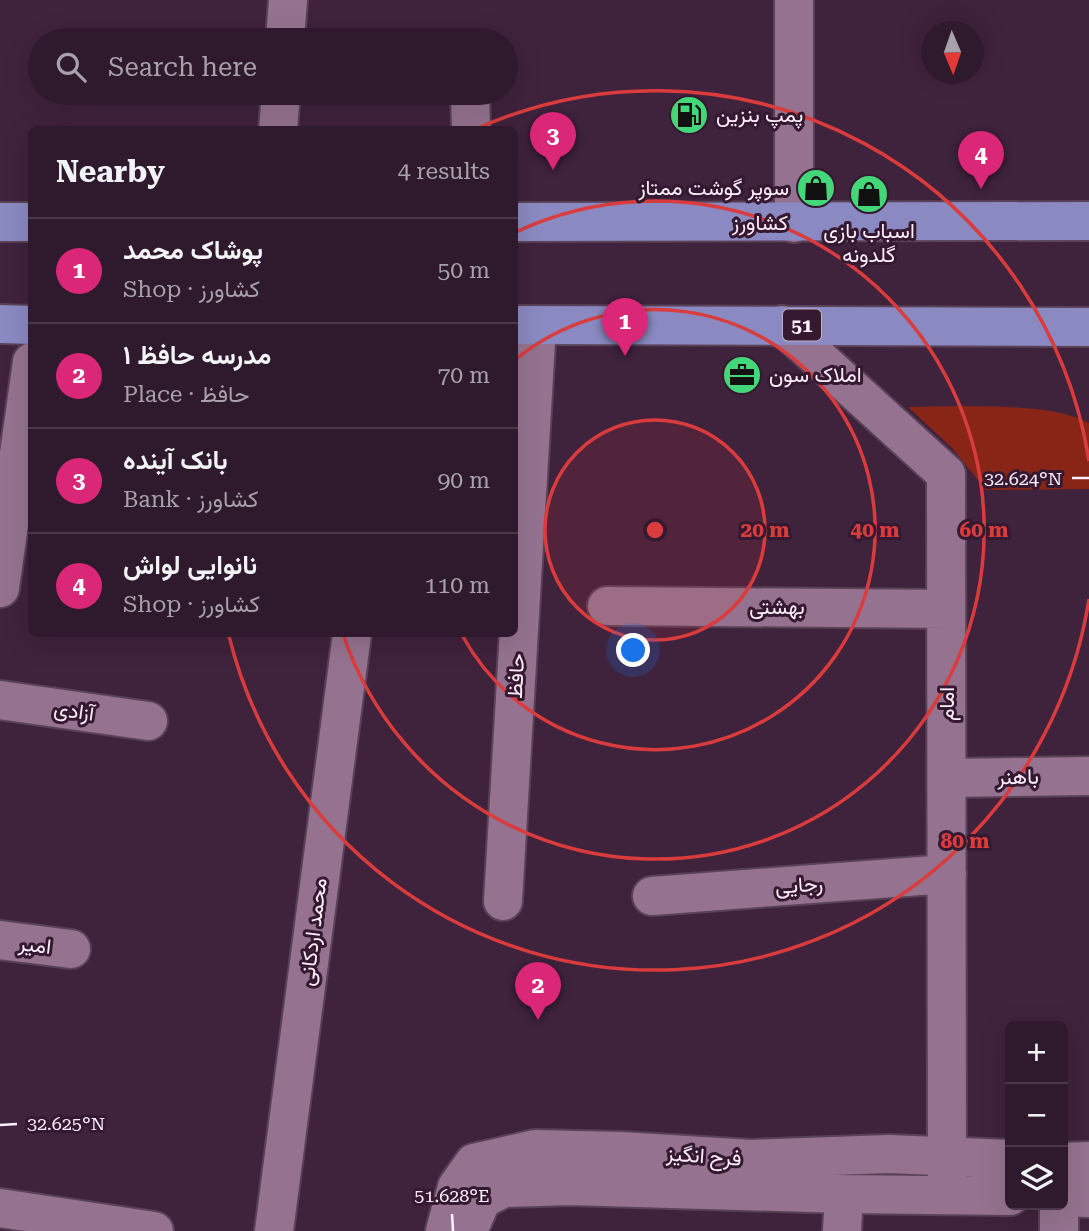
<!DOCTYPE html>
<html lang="en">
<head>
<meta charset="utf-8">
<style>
  :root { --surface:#2f1a2d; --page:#3b2739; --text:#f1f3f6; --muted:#a7a1aa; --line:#4a3849; --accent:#db2777 }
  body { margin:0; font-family:"Roboto Serif",Vazirmatn,serif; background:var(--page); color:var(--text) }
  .controls { position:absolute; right:21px; bottom:21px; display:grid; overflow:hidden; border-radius:10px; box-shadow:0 7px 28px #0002 }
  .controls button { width:63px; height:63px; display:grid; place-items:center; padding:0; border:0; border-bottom:2px solid var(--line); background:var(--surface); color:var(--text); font:35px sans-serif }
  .compass { position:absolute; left:921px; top:21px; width:63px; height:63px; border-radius:50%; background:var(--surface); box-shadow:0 7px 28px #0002; rotate:178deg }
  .you { position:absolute; left:634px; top:651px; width:24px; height:24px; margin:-18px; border:5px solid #fff; border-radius:50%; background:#1a73e8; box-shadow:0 0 0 10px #1a73e833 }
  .badge { display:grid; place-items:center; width:46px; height:46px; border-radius:50%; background:var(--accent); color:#fff; font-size:23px; font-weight:700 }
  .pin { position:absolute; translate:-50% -58px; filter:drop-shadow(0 2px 4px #0008) }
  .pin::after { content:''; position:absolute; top:37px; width:24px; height:21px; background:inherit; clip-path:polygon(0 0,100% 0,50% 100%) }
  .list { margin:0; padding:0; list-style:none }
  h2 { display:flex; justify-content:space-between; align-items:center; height:91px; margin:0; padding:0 28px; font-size:30px }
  h2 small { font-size:23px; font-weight:400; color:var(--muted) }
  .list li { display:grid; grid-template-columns:46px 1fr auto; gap:21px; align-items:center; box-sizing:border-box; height:105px; padding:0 28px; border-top:2px solid var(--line) }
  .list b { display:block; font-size:26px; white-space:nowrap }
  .list p { margin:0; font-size:23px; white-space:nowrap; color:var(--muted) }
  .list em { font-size:23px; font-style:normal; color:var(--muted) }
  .icon { flex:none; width:38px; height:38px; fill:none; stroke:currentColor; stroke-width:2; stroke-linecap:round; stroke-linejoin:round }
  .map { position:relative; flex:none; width:1089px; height:1231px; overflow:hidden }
  .search { position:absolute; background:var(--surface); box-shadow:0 7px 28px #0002; left:28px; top:28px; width:490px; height:77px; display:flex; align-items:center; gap:18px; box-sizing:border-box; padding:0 24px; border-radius:38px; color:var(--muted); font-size:26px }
  .panel { position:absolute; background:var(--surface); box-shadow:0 7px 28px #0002; left:28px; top:126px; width:490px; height:511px; border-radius:10px }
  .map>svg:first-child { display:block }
  .green { fill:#892516 }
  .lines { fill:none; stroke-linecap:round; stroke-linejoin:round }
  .minor-casing { stroke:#594156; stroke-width:42 }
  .primary-casing { stroke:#594156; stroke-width:42 }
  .minor { stroke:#957390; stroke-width:38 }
  .primary { stroke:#8a89c1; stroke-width:38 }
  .ticks { fill:none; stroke:#ffeffc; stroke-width:2.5 }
  .ring { fill:none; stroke:#da3c3d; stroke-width:3.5 }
  .labels { text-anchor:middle; stroke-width:6; stroke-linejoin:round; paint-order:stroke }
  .shield { fill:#351931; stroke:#c2afbf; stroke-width:2 }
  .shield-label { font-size:19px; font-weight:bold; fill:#ffeffc }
  .poi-label { font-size:21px; fill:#ffeffc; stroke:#351931; text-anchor:start }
  .street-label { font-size:21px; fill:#ffeffc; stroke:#351931 }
  .ticks-label { font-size:18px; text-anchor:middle; fill:#ffeffc; stroke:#351931; stroke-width:6; stroke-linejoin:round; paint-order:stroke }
  .centre { fill:#da3c3d; stroke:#351931; stroke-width:3.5 }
  .ring-label { font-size:21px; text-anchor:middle; font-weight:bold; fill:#da3c3d; stroke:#351931; stroke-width:6; stroke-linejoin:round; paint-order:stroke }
</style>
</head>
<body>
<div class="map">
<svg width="1089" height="1231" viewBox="0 0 1089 1231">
  <rect width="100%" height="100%" fill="#3f223c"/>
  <!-- green -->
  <path class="green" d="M960,406C997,407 1057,405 1089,423V489L986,490L952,448L908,407Z"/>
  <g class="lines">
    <defs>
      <path id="minor" d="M794,0V223
        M285,40L288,0
        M470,93L471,130
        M278,130L281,93
        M782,325L946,474L947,1195
        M0,588L32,362
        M607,606L946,609
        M0,700L148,721
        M947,778L1089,776
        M652,896L947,874
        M503,901L537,325
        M0,940L71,949
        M1063,1162L1089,1161
        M1063,1197L1089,1198
        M1059,1205V1231
        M0,1208L154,1231
        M274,1231L352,634
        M445,1231L457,1187L474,1163L535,1149L621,1151L751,1159L889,1154L1010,1159
        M468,1231L482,1199L504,1188L569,1186L844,1194L1010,1196
        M842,1231L844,1194"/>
      <path id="primary" d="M0,222H32
        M514,222L1089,221
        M0,324L32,325
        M514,325L1089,327"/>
    </defs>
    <!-- minor casing -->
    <use href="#minor" class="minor-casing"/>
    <!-- primary casing -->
    <use href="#primary" class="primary-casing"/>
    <!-- minor -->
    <use href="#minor" class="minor"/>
    <!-- primary -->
    <use href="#primary" class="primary"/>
  </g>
  <!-- ticks -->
  <path class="ticks" d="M1072,478H1089M0,1125L17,1124M452,1214L453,1231"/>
  <!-- distance rings -->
  <circle cx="655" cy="530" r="110" fill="#da3c3d" fill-opacity=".12"/>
  <g class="ring">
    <circle cx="655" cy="530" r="110"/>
    <path d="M515 360A220 220 0 1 1 462 635"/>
    <path d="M516 232A329 329 0 1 1 343 634"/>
    <path d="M1089 599A439 439 0 0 1 229 636M476 129A439 439 0 0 1 1089 461"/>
  </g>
  <!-- icons -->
  <defs>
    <symbol id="fuel-disc" viewBox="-11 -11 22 22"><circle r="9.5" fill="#44d77a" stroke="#351931"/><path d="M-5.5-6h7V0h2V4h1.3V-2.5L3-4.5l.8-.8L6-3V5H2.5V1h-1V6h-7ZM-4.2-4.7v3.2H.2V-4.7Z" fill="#111"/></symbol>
    <symbol id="shop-disc" viewBox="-11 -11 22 22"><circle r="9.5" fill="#44d77a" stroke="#351931"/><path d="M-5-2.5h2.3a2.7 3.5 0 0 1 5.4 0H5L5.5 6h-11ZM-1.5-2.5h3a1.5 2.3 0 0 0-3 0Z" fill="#111"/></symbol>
    <symbol id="office-disc" viewBox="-11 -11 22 22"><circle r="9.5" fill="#44d77a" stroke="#351931"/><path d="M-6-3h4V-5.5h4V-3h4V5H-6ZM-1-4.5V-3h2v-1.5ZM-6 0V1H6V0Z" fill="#111"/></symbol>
  </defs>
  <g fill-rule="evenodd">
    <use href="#fuel-disc" x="667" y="93" width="44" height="44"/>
    <use href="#shop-disc" x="794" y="166" width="44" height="44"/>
    <use href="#shop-disc" x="847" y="172" width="44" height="44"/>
    <use href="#office-disc" x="720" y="353" width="44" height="44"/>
  </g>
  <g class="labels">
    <!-- shield labels -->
    <rect class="shield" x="783" y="309.5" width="38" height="31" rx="5"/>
    <g class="shield-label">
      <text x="802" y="332">51</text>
    </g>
    <!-- poi labels -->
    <g class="poi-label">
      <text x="716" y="122">پمپ بنزین</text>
      <text x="789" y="195" text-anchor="end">سوپر گوشت ممتاز</text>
      <text x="869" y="238" text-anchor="middle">اسباب بازی<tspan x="869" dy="24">گلدونه</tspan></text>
      <text x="769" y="382">املاک سون</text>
    </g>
    <!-- street labels -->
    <g class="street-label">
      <text x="760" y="230">کشاورز</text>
      <text x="777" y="614">بهشتی</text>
      <text transform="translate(516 676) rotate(-87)" y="7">حافظ</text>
      <text transform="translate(947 704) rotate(-90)" y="7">امام</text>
      <text transform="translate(74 711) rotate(8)" y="7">آزادی</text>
      <text transform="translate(1018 777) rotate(-1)" y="7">باهنر</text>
      <text transform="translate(799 885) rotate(-4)" y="7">رجایی</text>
      <text transform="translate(313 932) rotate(-83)" y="7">محمد اردکانی</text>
      <text transform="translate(35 945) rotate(7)" y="7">امیر</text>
      <text transform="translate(704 1156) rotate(4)" y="7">فرح انگیز</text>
    </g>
  </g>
  <g class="ticks-label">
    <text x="1023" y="485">32.624°N</text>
    <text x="66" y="1130">32.625°N</text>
    <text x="452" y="1202">51.628°E</text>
  </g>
  <circle cx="655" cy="530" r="10" class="centre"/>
  <g class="ring-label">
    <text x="765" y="537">20 m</text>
    <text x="875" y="537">40 m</text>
    <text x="984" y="537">60 m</text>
    <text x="965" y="848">80 m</text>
  </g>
</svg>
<div class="controls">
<button>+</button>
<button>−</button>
<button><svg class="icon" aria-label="layers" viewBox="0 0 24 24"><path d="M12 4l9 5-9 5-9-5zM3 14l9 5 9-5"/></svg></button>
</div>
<svg class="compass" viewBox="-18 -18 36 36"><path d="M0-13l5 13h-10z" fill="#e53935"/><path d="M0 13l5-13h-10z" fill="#a7a1aa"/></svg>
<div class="you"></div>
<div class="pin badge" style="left:625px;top:356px">1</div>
<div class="pin badge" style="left:538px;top:1020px">2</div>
<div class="pin badge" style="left:553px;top:170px">3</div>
<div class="pin badge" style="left:981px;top:189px">4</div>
<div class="search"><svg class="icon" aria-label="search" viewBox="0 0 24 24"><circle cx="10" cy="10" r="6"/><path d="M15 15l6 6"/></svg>Search here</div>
<section class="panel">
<h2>Nearby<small>4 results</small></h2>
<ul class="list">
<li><span class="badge">1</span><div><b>پوشاک محمد</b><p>Shop · کشاورز</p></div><em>50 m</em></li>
<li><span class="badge">2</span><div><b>مدرسه حافظ ۱</b><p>Place · حافظ</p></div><em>70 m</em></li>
<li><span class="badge">3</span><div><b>بانک آینده</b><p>Bank · کشاورز</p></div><em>90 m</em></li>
<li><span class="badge">4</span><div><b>نانوایی لواش</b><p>Shop · کشاورز</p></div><em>110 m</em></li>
</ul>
</section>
</div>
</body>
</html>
